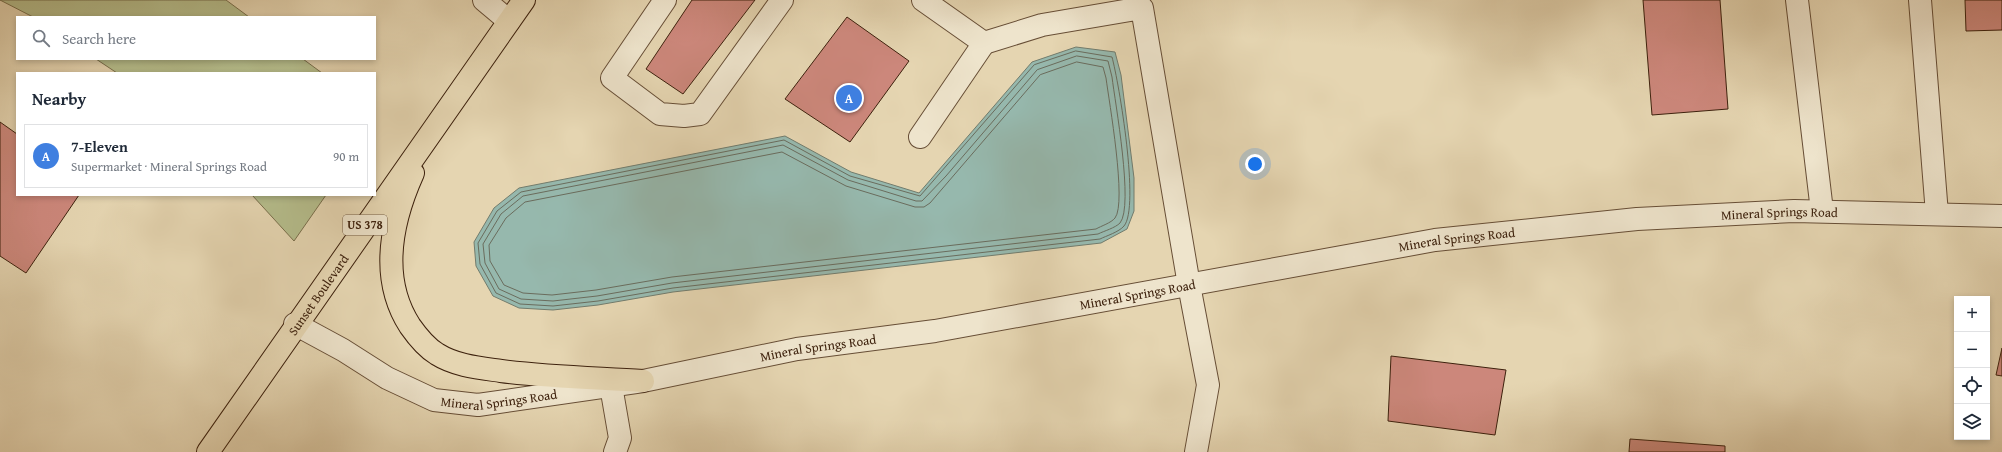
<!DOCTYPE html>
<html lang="en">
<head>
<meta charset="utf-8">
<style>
  :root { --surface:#fff; --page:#f2f2f3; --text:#1f2937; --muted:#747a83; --line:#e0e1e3; --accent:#ea580c }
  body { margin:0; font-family:"Gentium Book Plus",serif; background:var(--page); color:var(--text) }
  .controls { position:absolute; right:12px; bottom:12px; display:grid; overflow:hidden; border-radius:0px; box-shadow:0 2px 6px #0003 }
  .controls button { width:36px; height:36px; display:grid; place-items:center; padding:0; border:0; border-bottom:1px solid var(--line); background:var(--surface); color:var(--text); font:20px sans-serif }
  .you { position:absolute; left:1255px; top:164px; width:14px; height:14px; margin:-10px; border:3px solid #fff; border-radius:50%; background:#1a73e8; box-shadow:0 0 0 6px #1a73e833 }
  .badge { display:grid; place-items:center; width:26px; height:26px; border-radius:50%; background:var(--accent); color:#fff; font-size:13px; font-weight:700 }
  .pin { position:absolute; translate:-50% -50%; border:2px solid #fff; box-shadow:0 1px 4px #0006 }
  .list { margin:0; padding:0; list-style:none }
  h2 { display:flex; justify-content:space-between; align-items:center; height:52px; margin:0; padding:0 16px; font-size:17px }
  h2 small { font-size:13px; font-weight:400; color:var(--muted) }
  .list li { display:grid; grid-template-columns:26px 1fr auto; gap:12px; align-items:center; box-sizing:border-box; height:64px; margin:0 8px 8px; padding:0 8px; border:1px solid var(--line); border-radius:0px }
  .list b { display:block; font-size:15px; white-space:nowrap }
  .list p { margin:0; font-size:13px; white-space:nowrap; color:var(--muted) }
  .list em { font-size:13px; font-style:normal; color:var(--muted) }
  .icon { flex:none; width:22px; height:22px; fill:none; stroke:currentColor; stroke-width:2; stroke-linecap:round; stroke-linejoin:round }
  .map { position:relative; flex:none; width:2002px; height:452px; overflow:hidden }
  .search { position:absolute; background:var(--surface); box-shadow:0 2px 6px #0003; left:16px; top:16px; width:360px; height:44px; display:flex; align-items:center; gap:10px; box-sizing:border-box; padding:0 14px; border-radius:0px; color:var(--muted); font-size:15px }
  .panel { position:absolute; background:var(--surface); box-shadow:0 2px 6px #0003; left:16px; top:72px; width:360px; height:124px; border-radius:0px }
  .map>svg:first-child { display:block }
  .green { fill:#b5bd8c; stroke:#796f4c }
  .water { fill:#96b8ad; stroke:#727c6d }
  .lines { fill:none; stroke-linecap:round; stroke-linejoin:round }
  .shore { stroke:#6a6c5d; stroke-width:1 }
  .building { fill:#cc877b; stroke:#3d210d }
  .minor-casing { stroke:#674e36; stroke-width:24 }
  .major-casing { stroke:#3d210d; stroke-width:24 }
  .minor { stroke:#eee4cc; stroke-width:22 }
  .major { stroke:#e5d5b1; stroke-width:22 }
  .labels { text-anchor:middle; stroke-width:4; stroke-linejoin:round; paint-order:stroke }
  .shield { fill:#eee4cc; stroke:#725c46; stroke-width:1 }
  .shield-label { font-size:12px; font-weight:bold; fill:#3d210d }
  .street-label { font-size:13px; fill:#3d210d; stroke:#eee4cc }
</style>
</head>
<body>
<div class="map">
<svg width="2002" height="452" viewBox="0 0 2002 452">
  <rect width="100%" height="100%" fill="#e5d5b1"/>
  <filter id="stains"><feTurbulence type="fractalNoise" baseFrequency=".005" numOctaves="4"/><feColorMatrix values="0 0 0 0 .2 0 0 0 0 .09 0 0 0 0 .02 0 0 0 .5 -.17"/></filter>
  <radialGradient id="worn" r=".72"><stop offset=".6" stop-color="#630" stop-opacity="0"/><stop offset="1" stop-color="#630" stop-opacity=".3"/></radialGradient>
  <!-- green -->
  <path class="green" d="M0,0H226L249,17H33Z
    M96,59H303L322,73H117Z
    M252,195H326L294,241Z"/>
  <!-- water -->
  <path class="water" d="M1076,47L1115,52L1121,75L1134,178V211L1127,229L1101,243L673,292L598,305L553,310L519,308L493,296L476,266L474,242L494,208L519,188L785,136L851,172L919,193L1032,62Z"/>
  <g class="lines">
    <!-- shore -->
    <path class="shore" d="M1076,51L1112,57C1119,83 1140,207 1124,226C1119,232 1106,236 1100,239L673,288L598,301L553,306L520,304L496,293L480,264L478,243L497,211L521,192L784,140L850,176L920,196L1034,65Z
      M1077,56L1108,61L1112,77C1115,102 1134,206 1120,223C1115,228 1104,231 1098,234L672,283L597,296L553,301L521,299L499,289L485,263L483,244L501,214L523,196L783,145L848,180L916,201H922L946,176L1037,70Z
      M1077,62L1103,67L1106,78C1109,101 1127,203 1115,218C1111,223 1101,226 1096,229L672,277L596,290L552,295L523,293L504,285L490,261L489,245L506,218L525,202L782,152L846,186L915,207H924L930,203L1040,75Z"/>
  </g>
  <!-- building -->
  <path class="building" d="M692,0H755L683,94L646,69Z
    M1643,0H1720L1728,109L1652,115Z
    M1965,0H2002V30L1966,31Z
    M847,17L909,61L850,142L785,99Z
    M0,122L17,134V195H79L26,273L0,256Z
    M2002,348V376L1996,375Z
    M1391,356L1506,370L1495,435L1388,421Z
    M1630,439L1725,446V452H1629Z"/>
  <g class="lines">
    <defs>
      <g id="minor">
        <path d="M484,0L509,21"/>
        <path d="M665,0L612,78L660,114L684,116L700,114L782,0"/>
        <path d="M923,0L984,43L1042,25L1142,8L1189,285L1208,385L1196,452"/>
        <path d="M1797,0L1822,211"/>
        <path d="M1920,0L1937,214"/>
        <path d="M920,137L984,43"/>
        <path id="s1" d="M295,324L343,350L387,378L434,400L478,405L643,381L797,349L935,331L1435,240L1637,219L1794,211L2002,216"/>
        <path d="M611,386L620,438L615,452"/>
      </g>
      <g id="major">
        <path d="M413,173C391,222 379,278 410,326C417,336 427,348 437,354C456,366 480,368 501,371C548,377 596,378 643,381"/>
        <path id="s2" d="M208,452L524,0"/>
      </g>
    </defs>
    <!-- minor casing -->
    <use href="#minor" class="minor-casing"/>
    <!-- major casing -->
    <use href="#major" class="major-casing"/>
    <!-- minor -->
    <use href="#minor" class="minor"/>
    <!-- major -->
    <use href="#major" class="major"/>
  </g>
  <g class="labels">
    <!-- shield labels -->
    <rect class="shield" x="343" y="215" width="44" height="20" rx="3"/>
    <g class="shield-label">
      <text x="365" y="229">US 378</text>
    </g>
    <!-- street labels -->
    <g class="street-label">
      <text dy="5" stroke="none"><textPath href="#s1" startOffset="1520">Mineral Springs Road</textPath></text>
      <text dy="5" stroke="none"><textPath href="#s1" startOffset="1196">Mineral Springs Road</textPath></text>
      <text dy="5" stroke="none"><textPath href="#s2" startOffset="192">Sunset Boulevard</textPath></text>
      <text dy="5" stroke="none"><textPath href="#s1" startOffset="872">Mineral Springs Road</textPath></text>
      <text dy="5" stroke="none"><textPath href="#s1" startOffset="548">Mineral Springs Road</textPath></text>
      <text dy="5" stroke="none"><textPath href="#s1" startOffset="224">Mineral Springs Road</textPath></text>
    </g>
  </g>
  <rect width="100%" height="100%" filter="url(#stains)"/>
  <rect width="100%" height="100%" fill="url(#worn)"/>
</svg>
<div class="controls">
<button>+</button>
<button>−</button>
<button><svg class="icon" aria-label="locate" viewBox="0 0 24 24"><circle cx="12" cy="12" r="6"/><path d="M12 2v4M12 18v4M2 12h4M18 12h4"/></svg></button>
<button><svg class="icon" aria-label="layers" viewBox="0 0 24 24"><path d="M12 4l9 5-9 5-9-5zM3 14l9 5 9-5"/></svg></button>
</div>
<div class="you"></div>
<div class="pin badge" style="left:849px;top:98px;background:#3f7fe0">A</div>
<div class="search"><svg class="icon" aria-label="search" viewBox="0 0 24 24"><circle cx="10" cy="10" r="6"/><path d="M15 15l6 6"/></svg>Search here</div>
<section class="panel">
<h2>Nearby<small></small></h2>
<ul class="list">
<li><span class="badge" style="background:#3f7fe0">A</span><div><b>7-Eleven</b><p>Supermarket · Mineral Springs Road</p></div><em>90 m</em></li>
</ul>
</section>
</div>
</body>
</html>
